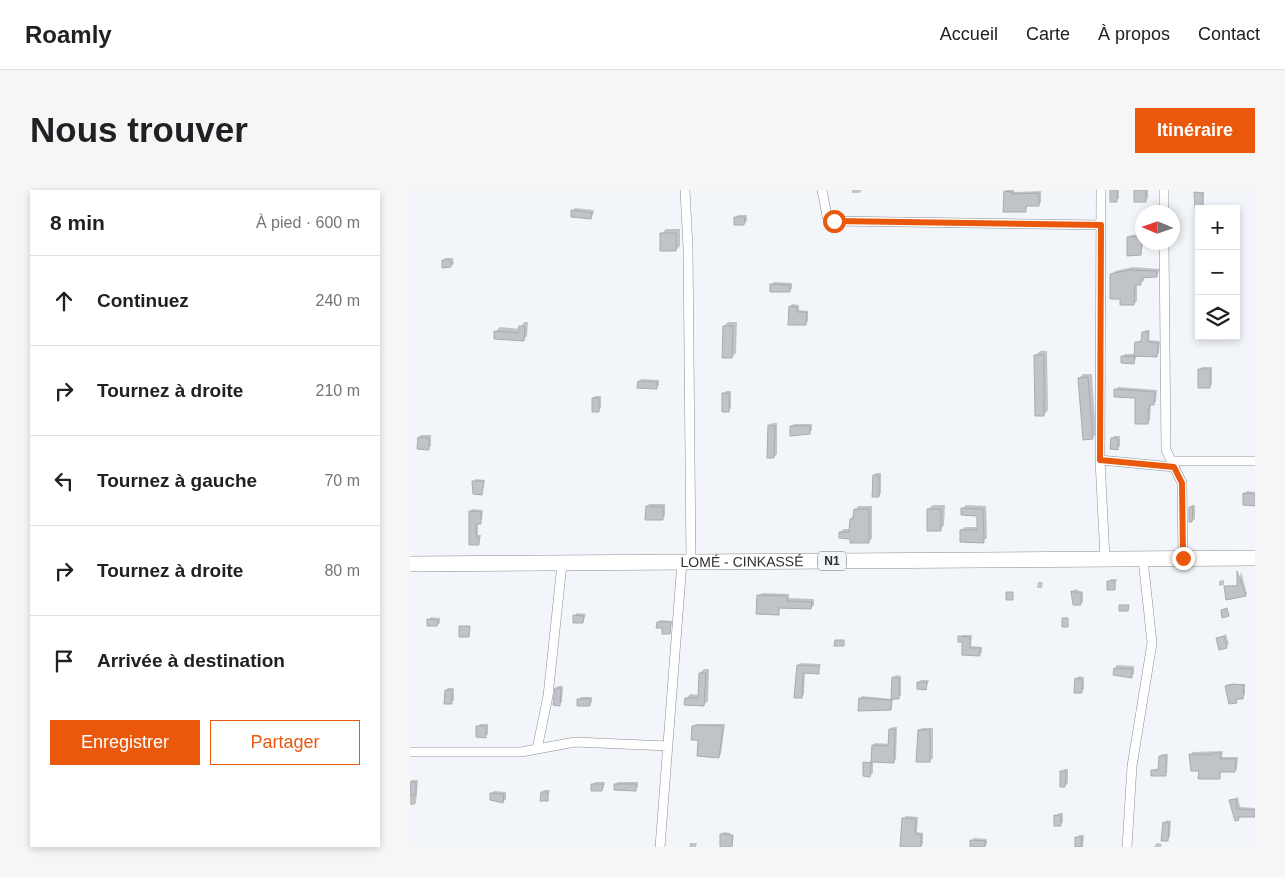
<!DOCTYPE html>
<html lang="fr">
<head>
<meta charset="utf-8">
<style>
  :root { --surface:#fff; --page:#f6f6f6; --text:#202124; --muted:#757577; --line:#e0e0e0; --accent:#ea580c }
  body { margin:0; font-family:Arial,sans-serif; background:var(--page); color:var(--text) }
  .controls { position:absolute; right:15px; top:15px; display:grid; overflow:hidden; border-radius:0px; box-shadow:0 2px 8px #0003 }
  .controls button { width:45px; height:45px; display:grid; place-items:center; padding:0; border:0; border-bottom:1px solid var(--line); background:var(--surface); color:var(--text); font:25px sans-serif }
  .compass { position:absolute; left:725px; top:15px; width:45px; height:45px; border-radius:50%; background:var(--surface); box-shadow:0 2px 8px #0003; rotate:272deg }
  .stop { position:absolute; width:15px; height:15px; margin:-11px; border:4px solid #ea580c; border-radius:50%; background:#fff }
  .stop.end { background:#ea580c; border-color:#fff; box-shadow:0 1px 5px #0008 }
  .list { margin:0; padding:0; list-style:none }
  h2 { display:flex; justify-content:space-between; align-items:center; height:65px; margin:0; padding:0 20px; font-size:21px }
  h2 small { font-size:16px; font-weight:400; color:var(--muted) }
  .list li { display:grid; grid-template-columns:32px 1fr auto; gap:15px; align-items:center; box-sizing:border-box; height:90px; padding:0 20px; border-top:1px solid var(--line) }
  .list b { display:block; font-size:19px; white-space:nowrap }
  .list em { font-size:16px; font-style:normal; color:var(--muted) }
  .actions { display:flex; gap:10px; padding:15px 20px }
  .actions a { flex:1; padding:11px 0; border:1px solid var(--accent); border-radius:0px; text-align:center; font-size:18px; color:var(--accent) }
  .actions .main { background:var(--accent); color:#fff }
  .icon { flex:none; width:28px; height:28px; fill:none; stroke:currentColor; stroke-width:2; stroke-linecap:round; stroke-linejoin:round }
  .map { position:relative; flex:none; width:845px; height:657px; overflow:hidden; border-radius:0px }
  header { display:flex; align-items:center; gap:30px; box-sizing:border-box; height:70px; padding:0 25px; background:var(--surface); border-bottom:1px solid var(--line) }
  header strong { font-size:24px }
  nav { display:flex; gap:28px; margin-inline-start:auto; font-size:18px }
  .intro { display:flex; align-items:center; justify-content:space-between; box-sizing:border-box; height:120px; padding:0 30px }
  h1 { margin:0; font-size:35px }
  .button { padding:12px 22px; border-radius:0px; background:var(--accent); color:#fff; font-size:18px; font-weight:700 }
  main { display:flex; gap:30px; padding:0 30px }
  aside { flex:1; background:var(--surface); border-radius:0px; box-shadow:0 2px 8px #0003 }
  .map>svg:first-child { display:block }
  .shadow { fill:#0003 }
  .building { fill:#c0c4c8; stroke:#a8abaf }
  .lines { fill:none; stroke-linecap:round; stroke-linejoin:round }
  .street-casing { stroke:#8b8e92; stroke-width:10 }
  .highway-casing { stroke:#8b8e92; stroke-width:16 }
  .street { stroke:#fff; stroke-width:9 }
  .highway { stroke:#fff; stroke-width:15 }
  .route { stroke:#ea580c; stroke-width:6 }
  .labels { text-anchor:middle; stroke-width:4; stroke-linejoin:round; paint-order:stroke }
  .shield { fill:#f2f5f9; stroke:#676a6c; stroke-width:1 }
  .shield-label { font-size:12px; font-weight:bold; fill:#2c2e2f }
  .street-label { font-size:14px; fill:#2c2e2f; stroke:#f2f5f9 }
</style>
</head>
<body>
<header>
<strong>Roamly</strong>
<nav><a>Accueil</a><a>Carte</a><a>À propos</a><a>Contact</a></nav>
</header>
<div class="intro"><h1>Nous trouver</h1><a class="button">Itinéraire</a></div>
<main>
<aside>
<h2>8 min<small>À pied · 600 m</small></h2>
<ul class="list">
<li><svg class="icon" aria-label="ahead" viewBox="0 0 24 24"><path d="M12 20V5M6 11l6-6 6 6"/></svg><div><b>Continuez</b></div><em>240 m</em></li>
<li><svg class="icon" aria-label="right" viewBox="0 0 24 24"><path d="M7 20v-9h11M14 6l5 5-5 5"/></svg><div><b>Tournez à droite</b></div><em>210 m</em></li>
<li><svg class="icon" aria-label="left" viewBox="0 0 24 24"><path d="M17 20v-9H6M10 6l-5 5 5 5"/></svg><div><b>Tournez à gauche</b></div><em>70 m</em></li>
<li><svg class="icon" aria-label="right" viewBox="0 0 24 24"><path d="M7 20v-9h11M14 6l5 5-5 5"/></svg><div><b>Tournez à droite</b></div><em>80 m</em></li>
<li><svg class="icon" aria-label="arrive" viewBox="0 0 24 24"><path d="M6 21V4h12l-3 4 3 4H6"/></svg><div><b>Arrivée à destination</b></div></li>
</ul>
<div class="actions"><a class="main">Enregistrer</a><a>Partager</a></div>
</aside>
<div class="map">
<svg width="845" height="657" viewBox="0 0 845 657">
  <rect width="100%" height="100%" fill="#f2f5f9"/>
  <!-- shadow -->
  <path class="shadow" d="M442,0H452L449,3H442Z
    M597,0H604V2L631,1V12L629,15L618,14L615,21L595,2Z
    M701,0H709V8L706,11Z
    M726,0H738V8L735,11Z
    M794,2L793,19H789V22H786L785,3Z
    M165,18L184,20L183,25L181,27L162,21Z
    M328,25H337V31L334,34L325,28Z
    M256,39H270V56L266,60L252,43Z
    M732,44V52H734L730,64L718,47L721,45Z
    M35,68H43L44,74L41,76L33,71Z
    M723,77L750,79L747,86L734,87V91L727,93V111L724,114L711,108L702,84L705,81Z
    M364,92L382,93V98L380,101L361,95Z
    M382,114L389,115V120L398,121V131L396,133L380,117Z
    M114,132H118L117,146L113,150L85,142L90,137L110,139Z
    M318,132H327L326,163L322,167L314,136Z
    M735,140H740L739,150L750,151L749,163L747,165H727L724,172L712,167L715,164H726V152L732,150Z
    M630,161H637L638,220L634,225L625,166Z
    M792,177H802V194L800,197L789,180Z
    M673,184H682L686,244L682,248L669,188Z
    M231,189L249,190V195L247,197L229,192Z
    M708,197L747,200L746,212L741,214L740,230L737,233L727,206L706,200Z
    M316,201H321V218L318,221L314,204Z
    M186,206H191V218L188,221L183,208Z
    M362,233H367V264L364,267L359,236Z
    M384,234H402V240L399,243L381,236Z
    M11,245H21V256L18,258L9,248Z
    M704,246H710V256L708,258L702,249Z
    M466,283H471V303L469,306L464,286Z
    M66,289L75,290L71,304L64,291Z
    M837,301L845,302V315L834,304Z
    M239,314H255V326L252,329L237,317Z
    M523,315H535L534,335L530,340L518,319Z
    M556,315L576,316L577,348L573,351L551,340L555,337H568V324L553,318Z
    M782,315H785V329L782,331L780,317Z
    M448,316H462V348L459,352L430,342L434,339H441V329Z
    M62,319L73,320L72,330L68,332V345H71L69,354H61L60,322Z
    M831,381L837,404L836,405L816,396L829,395Z
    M701,389H707L704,399L699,392Z
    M814,390V395L809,396V391Z
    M628,392H633L632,398H627Z
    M665,399L673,402V412L670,414L662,402Z
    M352,403L379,404V408L404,409V415L401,418L371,417L368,423L348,406Z
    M167,423L176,424L173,432L164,426Z
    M21,427L30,428V433L27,435L19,430Z
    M250,430L262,431L260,443L248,433Z
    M816,444L819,454L816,457L808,449Z
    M552,445H562L561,456L572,457V462L570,464H553V451L550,447Z
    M390,473L411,474L408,482H395L394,504L392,507L388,476Z
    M707,475L724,476V484L721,487L705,478Z
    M294,479H299L298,511L294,515L276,509L280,504L289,505L290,483Z
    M486,485L491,486V506L483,508L481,518L450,509L452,506L482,509L483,488Z
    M669,486L674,487V499L671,502L666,489Z
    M511,490H519L516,499L509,492Z
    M818,494H835V505L828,507L826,511L816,496Z
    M149,496H153L152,512L150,514L146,498Z
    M38,498H44V510L41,513L36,501Z
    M171,507H182V512L179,515L168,510Z
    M70,534H78V544L75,547L68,536Z
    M286,534H315L311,564L308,566L289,549L283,537Z
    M483,537H487L486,569L483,572L463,571V583L460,586L454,573L463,571V556L465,553L480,554V539Z
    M512,538H523V568L520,571L509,540Z
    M813,561L812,567H828L827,579L825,581H812L809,588L790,580L781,564L783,562Z
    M752,564H758L757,583L755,585L742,580L750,578V566Z
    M654,579H658V593L655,596L652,582Z
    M2,590H8L6,613L4,615H0V592Z
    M185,592H195L194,597L192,600L183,594Z
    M208,592H228V597L225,599L205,594Z
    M134,600H140L137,610L132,602Z
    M84,601L96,602V609L93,612L81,604Z
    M828,607L830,617L845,618V615V626L831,627L828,629L821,610Z
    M648,623H653V632L650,635L646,626Z
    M496,626L508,627L507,642L513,643V654L510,657L493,629Z
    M757,630L761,631L760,647L757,649L754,633Z
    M314,642L320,643L319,657H311V644Z
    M669,645H674L673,657H666Z
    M564,648L577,649V654L575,656L562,651Z
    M280,653H287L286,657H279Z
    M747,653L752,654L751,657H744Z"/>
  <!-- building -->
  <path class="building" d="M700,0H707V12H700Z
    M724,0H736V12H724Z
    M594,1L602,2V4L629,3V16H616V22H593Z
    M784,2L793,3V19H785Z
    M161,20L182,23L181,29L161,27Z
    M324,27H335L334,35H324Z
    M250,43H266V61H250Z
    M732,46L731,65L717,66V47Z
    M32,70H41V77L32,78Z
    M719,80L747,81V87L731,88V95H725L724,115H710V109H700V84Z
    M360,94L380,95V102H360Z
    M379,116L387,117V122H397L396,135H378Z
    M109,136H115L114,151L84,149V141L108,143Z
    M313,136H323L322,168H312Z
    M732,142H738V152L748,153L747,167L724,166L725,152H731Z
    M624,165H634V226H625Z
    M711,166L725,167L724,174L711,173Z
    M788,179H800V198H788Z
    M678,187L683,249L673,250L668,188Z
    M228,191L247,192V199L227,198Z
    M704,199L745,202L744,215H739L738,234H725V208L704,207Z
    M312,203H319V222H312Z
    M182,208H189V222H182Z
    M358,235L365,236L364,268H357Z
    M380,236H400V244L380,246Z
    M8,247L19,248V260L7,259Z
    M701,248H708V260L700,259Z
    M463,285H469V307H462Z
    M62,291H74L72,305L63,304Z
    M833,303L845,304V316L833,315Z
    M236,316L253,317V330H235Z
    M779,317H783L782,332H779Z
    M551,318L573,319L574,353L550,352V340H567V326L551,325Z
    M444,319H459V353H440V349L429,348V342H439L440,329H443Z
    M517,319H531V341H517Z
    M59,321L71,322V334H66V347H69V355H59Z
    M827,381L836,406L816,410L814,396H827Z
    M697,391H705V400H697Z
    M661,401L671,404V415H663Z
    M596,402H603V410H596Z
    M347,405L377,406V411L402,412L401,419L369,418V425L346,424Z
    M709,415H719L718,421H709Z
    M817,418L819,426L812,428L811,420Z
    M163,425L174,426L173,433H163Z
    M652,428H658V437H652Z
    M17,429L28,430L27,436H17Z
    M247,432H261L260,444H252V438H246Z
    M49,436H60L59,447H49Z
    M548,446L560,447V458H570V466L552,465V452H548Z
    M814,446L817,458L809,460L806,448Z
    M425,450H434V456H424Z
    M387,475L409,476V484L393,483L392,508H384Z
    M704,478L722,479V488L703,485Z
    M289,483H296L294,516L274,515L275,508H288Z
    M482,487L489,488V509H481Z
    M665,488L672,489V503H664Z
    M507,492H517L516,500L507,499Z
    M823,494L834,495L833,509H826L827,513L819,514L815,496Z
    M145,498H151L150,516L143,515Z
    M35,500H42V514H34Z
    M449,508L482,510L481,520L448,521Z
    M167,509H180V516H167Z
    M290,535L313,536L309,568L287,566L288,550H281L282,536Z
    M66,536H76V548L66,547Z
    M479,539H485L484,573L461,572L462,555L478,556Z
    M508,540H520V572H506Z
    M801,563H811L810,569H826L825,582H810V589H788L789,581H781L779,564L801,565Z
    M749,566H756V586H741V580H748Z
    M453,572L461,573L460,587L453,586Z
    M650,581H656L655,597H650Z
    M0,592H6V605H0Z
    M181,594H193L192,601H181Z
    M204,594H226V601L204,600Z
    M131,602H138V611H130Z
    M80,603L94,604L93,613L80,610Z
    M826,609L827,619L845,620V627H828L829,630L825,631L819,610Z
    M644,625L651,626V636H644Z
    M492,628L506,629L505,644L511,645V657H490Z
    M753,632L759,633L758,651H751Z
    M310,644L323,645L322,657H310Z
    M665,647H672L671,657H665Z
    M560,650L575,651V657H560Z"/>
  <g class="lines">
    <defs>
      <path id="street" d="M275,0L278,58L281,372
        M412,0L417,26L424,31L691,35
        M691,0L690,270L695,369
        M754,0V22
        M754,52L756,260L772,293L773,369
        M690,270L764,277
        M761,271H845
        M127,559L138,506L152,374
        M0,562H111L165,552L258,556
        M250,657L272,372
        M717,657L722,576L742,453L733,369"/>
      <g id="highway">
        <path id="s1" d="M0,374L845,368"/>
      </g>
    </defs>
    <!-- street casing -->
    <use href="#street" class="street-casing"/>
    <!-- highway casing -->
    <use href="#highway" class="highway-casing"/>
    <!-- street -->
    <use href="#street" class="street"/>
    <!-- highway -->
    <use href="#highway" class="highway"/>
  </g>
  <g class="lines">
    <!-- route -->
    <path class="route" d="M424,31L691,35L690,270L764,277L772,293L773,368"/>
  </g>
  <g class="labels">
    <!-- shield labels -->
    <rect class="shield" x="408" y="361.5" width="28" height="19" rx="4"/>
    <g class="shield-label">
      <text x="422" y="375">N1</text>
    </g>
    <!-- street labels -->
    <g class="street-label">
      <text dy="5" stroke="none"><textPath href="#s1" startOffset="332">LOMÉ - CINKASSÉ</textPath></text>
    </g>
  </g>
</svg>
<div class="controls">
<button>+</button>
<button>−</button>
<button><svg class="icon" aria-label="layers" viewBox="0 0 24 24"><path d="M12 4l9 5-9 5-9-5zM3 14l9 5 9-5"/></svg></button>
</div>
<svg class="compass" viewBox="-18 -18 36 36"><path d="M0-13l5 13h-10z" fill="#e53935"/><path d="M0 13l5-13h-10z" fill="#757577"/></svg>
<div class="stop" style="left:424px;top:31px"></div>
<div class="stop end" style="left:773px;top:368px"></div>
</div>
</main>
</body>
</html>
